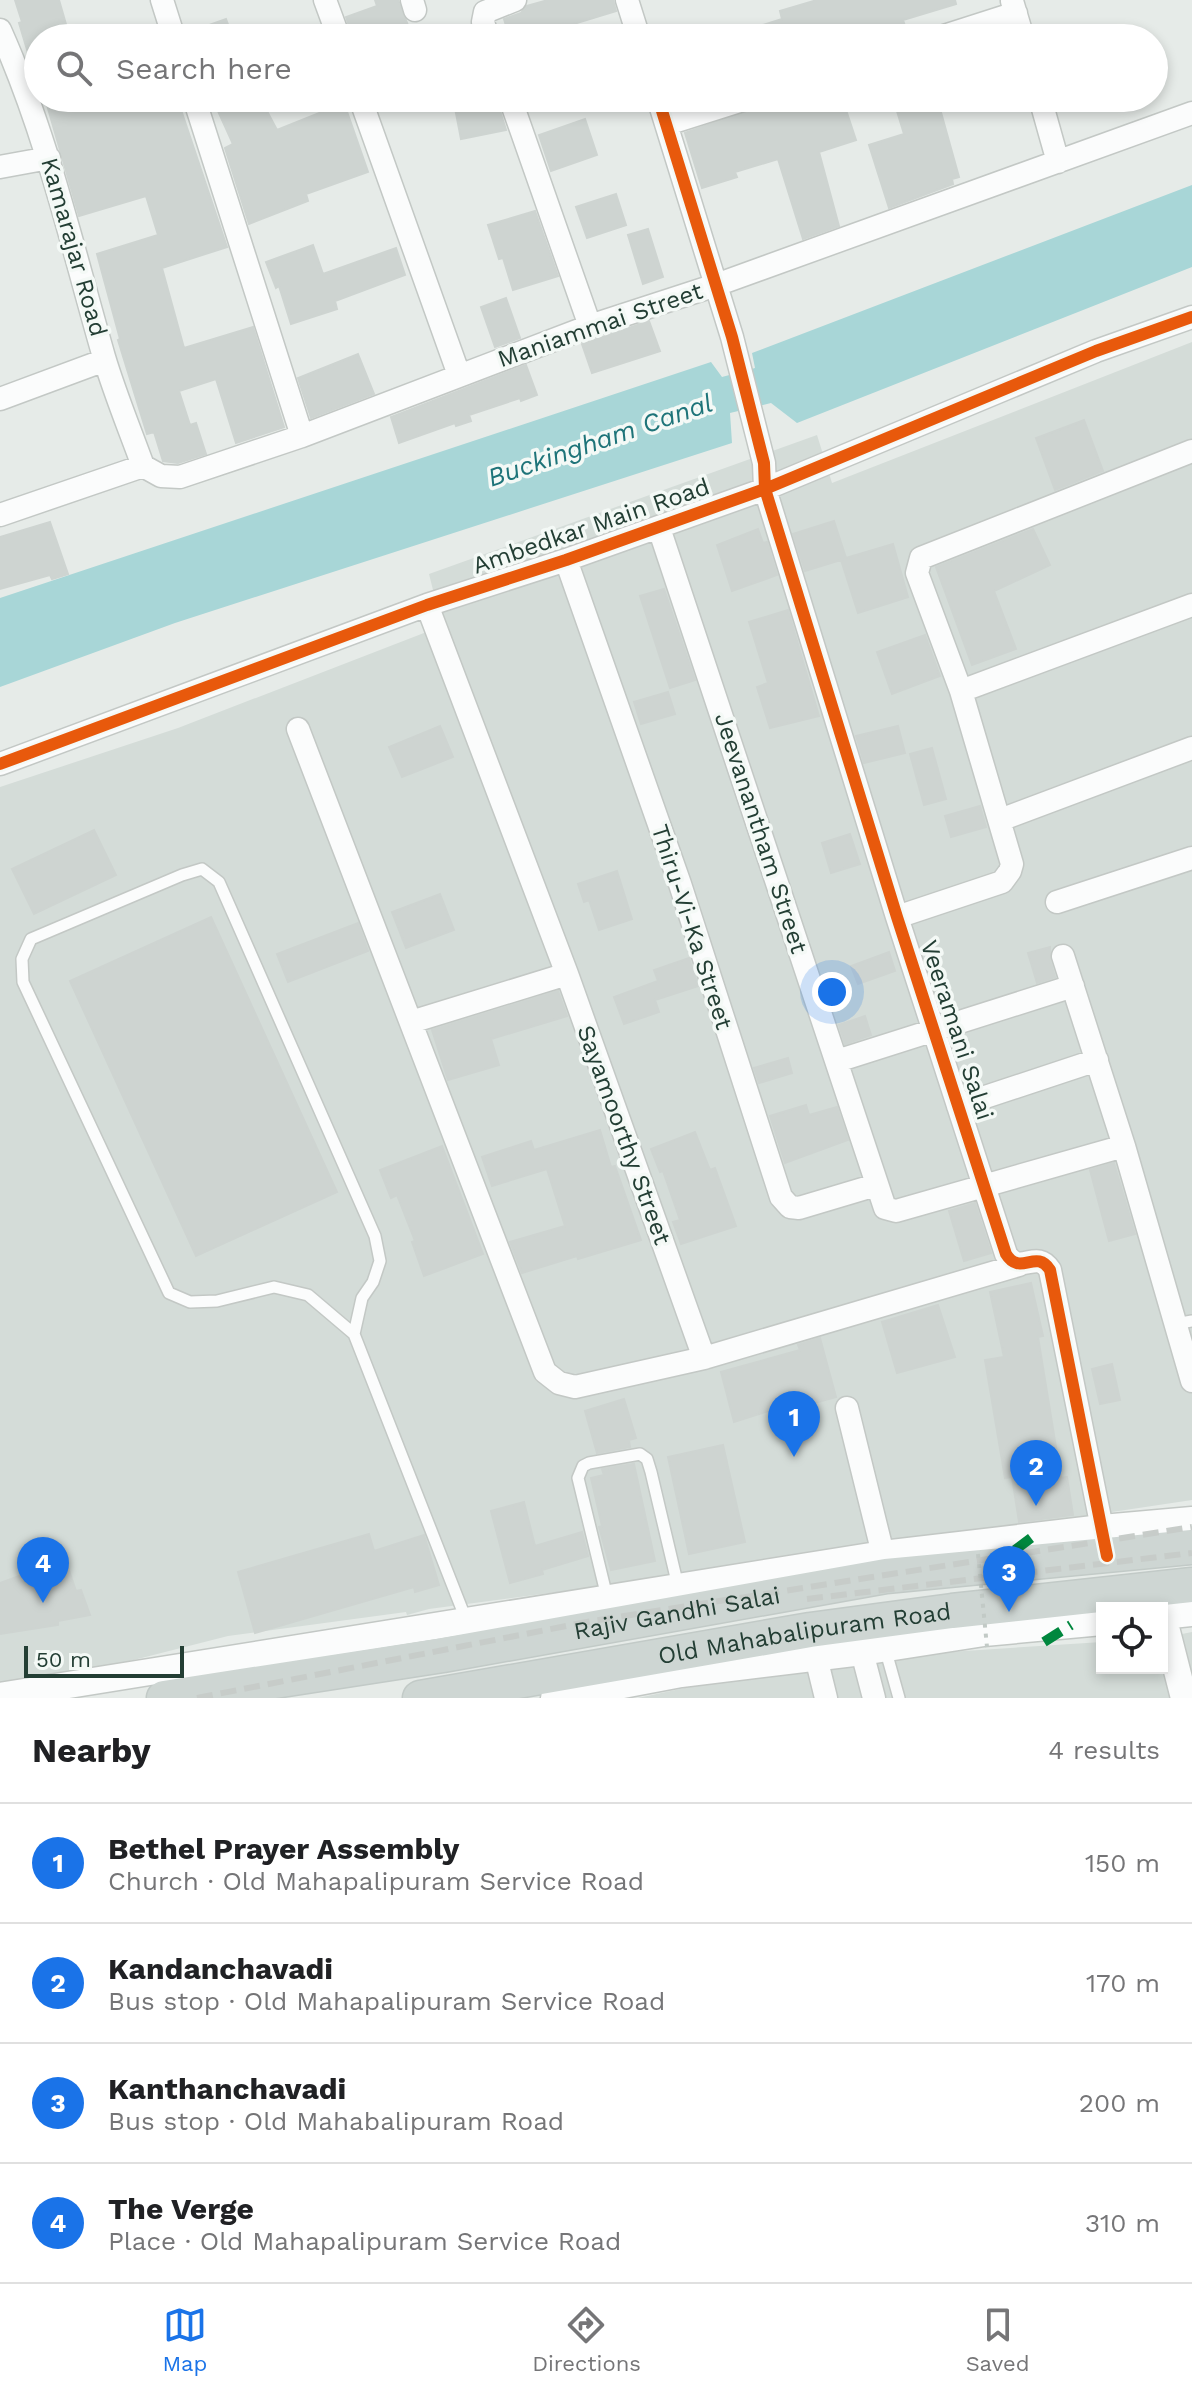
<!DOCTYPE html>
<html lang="en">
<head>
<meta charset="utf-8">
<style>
  :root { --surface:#fff; --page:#f2f2f2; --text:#202124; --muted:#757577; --line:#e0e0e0; --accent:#1a73e8 }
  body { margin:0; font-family:"Work Sans",sans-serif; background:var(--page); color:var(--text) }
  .controls { position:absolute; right:24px; bottom:24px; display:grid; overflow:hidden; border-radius:0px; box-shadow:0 4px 12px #0003 }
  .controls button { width:72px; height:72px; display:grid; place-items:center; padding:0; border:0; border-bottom:2px solid var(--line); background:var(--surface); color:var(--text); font:40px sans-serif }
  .scale { position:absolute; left:24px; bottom:20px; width:160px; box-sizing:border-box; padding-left:8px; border:4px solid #233e34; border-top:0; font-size:22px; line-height:28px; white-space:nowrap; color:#233e34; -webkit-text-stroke:6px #f4f9f6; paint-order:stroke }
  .you { position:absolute; left:832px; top:992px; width:28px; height:28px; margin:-20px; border:6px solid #fff; border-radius:50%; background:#1a73e8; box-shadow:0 0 0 12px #1a73e833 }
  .badge { display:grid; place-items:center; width:52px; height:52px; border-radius:50%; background:var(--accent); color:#fff; font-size:26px; font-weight:700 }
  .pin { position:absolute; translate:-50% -66px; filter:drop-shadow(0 2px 4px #0008) }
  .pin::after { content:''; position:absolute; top:42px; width:28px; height:24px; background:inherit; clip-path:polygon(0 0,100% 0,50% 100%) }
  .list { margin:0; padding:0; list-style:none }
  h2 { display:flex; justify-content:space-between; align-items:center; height:104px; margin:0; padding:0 32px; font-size:34px }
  h2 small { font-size:26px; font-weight:400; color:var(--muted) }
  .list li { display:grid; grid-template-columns:52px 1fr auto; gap:24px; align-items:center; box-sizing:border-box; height:120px; padding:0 32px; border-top:2px solid var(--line) }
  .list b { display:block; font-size:30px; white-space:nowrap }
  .list p { margin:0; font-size:26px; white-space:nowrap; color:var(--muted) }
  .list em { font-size:26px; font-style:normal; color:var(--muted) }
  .icon { flex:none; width:44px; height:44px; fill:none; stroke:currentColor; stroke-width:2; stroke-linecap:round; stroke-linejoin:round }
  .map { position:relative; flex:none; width:1192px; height:1698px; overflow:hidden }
  .search { position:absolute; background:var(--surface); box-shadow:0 4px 12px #0003; left:24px; right:24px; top:24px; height:88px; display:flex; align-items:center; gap:20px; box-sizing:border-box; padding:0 28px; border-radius:44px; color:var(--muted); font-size:30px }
  .sheet { height:584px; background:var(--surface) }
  nav { display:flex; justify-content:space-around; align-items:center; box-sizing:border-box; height:112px; border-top:2px solid var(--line); background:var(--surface); font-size:22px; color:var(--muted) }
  nav a { display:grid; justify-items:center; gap:4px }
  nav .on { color:var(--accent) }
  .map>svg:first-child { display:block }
  .built { fill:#d4dcd8 }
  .water { fill:#a8d6d7 }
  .building { fill:#ced4d1; stroke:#ced4d1; stroke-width:2 }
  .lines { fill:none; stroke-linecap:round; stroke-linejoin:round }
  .service-casing { stroke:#c3c8c5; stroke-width:14 }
  .minor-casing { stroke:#c3c8c5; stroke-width:25 }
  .tertiary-casing { stroke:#c3c8c5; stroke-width:29 }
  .primary-casing { stroke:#c2cac7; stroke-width:37 }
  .service { stroke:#fbfcfc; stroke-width:11 }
  .minor { stroke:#fbfcfc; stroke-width:22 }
  .tertiary { stroke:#fbfcfc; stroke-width:26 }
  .primary { stroke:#ced6d3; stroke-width:34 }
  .rail { stroke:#c7ccc9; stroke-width:6; stroke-dasharray:16 8; stroke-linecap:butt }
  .path-bridge { stroke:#c2cac6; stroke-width:4; stroke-dasharray:4 6; stroke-linecap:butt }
  .quiet { stroke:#00873e; stroke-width:10; stroke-dasharray:20 10; stroke-linecap:butt }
  .cycleway-casing { stroke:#f4f9f6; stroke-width:17 }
  .cycleway { stroke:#e8590c; stroke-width:12 }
  .labels { text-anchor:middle; stroke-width:7; stroke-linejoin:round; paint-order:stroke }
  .street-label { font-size:24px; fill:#233e34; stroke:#f4f9f6 }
  .water-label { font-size:26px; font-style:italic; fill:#1e7479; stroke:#f4f9f6 }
</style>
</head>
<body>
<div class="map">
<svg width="1192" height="1698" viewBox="0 0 1192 1698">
  <rect width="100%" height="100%" fill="#e6ebe8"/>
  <!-- built -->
  <path class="built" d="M1192,342V1500L745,1567L429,1609L407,1615L406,1612L228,1636L0,1694V787L178,728L442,626L429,574L817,435L832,483Z
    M1192,1632V1698H638L810,1661L1102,1642V1668H1162V1638Z"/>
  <!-- water -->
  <path class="water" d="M1192,185V267L797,423L771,403L730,413L732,443L175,623L0,687V598L711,362L722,377L755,368L752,353Z"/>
  <!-- building -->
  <path class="building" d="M15,0H59L70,38H38V72L34,73L19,23L22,22Z
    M375,0H398L413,38H353L346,17L377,6Z
    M548,0H613L616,11L567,26L566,23L510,38L504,19L521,13L527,6Z
    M817,0H955L956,4L903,20L909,38H734V34L782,19L780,11Z
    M226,19L233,38H188L187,33Z
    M45,98H177L227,247L162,268L184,348L253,327L284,427L236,443L216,379L179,391L190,425L196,423L206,454L178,463L163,461L154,432L147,434L138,405L118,340L120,339L97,254L158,235L146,196L79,216Z
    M249,98H260L277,130L344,103L368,172L306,194L308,201L249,224L225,148L233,144L218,111Z
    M467,98H496L506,130L461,139L455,108L469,105Z
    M786,98H798L802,109L842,98L856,140L819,152L839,226L803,239L778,159L735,172L737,177L702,188L685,133Z
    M893,98H937L959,177L952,179L953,184L889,208L869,145L904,134Z
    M585,119L597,155L551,171L539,135Z
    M616,194L626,225L587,238L576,207Z
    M535,211L558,276L513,290L503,258L499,259L488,225Z
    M648,229L663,277L643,284L628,235Z
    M313,245L323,274L396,248L405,275L335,301L337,309L291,324L279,286L276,288L266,262Z
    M506,298L520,338L495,347L481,307Z
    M649,321L660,351L592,373L582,344Z
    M358,354L374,394L311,418L298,378Z
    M526,365L537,395L521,401L520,398L469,415L471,421L456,426L455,423L399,443L391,417Z
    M1084,420L1103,471L1055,490L1036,438Z
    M834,521L846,558L893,544L908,597L858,613L841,560L844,559L805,571L793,534Z
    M50,522L68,574L52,579L50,575L0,589V537Z
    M758,529L763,543L767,542L777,575L732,591L717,545Z
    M1033,529L1050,565L994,591L1016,649L972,665L936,567Z
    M664,589L695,680L670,688L640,596Z
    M788,610L819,716L770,728L757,687L768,683L749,622Z
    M925,635L940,676L892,694L877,652Z
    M668,692L675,714L641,724L634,702Z
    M440,726L453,757L402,777L389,747Z
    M898,726L905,753L864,763L856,736Z
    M932,748L946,799L924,805L910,754Z
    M980,806L986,827L951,837L945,816Z
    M94,830L116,875L34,914L12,869Z
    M850,834L860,864L831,873L822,843Z
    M617,871L632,919L599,930L589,900L584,902L578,884Z
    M440,894L454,930L406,948L392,912Z
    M211,917L337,1192L196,1256L70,981Z
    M358,923L368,951L288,982L277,954Z
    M1050,947V960L1055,977L1037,983L1028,953Z
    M889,952L895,971L858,984L851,966Z
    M689,958L698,986L655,1000L659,1012L624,1024L614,997L658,981L654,970Z
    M558,991L567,1016L491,1039L499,1065L448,1080L432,1030Z
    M865,1016L871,1035L845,1044L839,1025Z
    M788,1058L792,1073L759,1083L754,1068Z
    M806,1105L809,1115L837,1107L848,1140L785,1163L770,1116Z
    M600,1130L611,1167L615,1166L641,1240L578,1259L577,1256L522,1273L510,1242L565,1226L547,1169L492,1186L482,1157L531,1141L534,1150Z
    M695,1132L710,1170L715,1168L736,1226L681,1244L673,1222L680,1220L663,1171L660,1172L651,1149Z
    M442,1146L483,1254L424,1276L412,1242L415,1241L397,1195L391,1198L380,1170Z
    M1114,1163L1135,1234L1109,1241L1090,1170Z
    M975,1203L991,1253L964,1261L949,1211Z
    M1031,1283L1043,1336L1038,1337L1061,1478L1067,1477L1073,1515L1019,1522L1012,1477L1005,1478L985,1360L1004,1357L990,1292Z
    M938,1305L955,1357L897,1373L882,1322Z
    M820,1338L836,1397L814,1403L812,1397L734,1422L721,1372L800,1350L798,1345Z
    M1112,1364L1120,1400L1100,1404L1092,1369Z
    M624,1399L636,1438L629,1440L630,1447L597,1453L585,1411Z
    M723,1445L745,1542L689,1554L668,1457Z
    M634,1464L655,1561L611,1570L599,1527L602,1526L591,1478L604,1475L602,1469Z
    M524,1502L535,1546L582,1532L588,1556L542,1570L543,1574L510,1583L491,1511Z
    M369,1534L374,1551L424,1535L439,1585L415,1592L414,1587L255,1633L238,1572Z
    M65,1559L76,1591L81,1590L90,1615L58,1621V1625L0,1634V1583Z"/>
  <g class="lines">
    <defs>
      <path id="service" d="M1175,1324L1192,1321
        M354,1334L308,1295L274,1287L217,1301L190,1302L169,1293L23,982L22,959L31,939L182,875L202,869L219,882L375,1236L380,1261L373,1282L362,1298L354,1334L467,1622
        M607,1597L578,1478L583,1466L589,1463L640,1454L647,1459L651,1472L678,1586
        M885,1648L899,1698"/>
      <path id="minor" d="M162,0L174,38
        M325,0L339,38
        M412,0L415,10
        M627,0L639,38
        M1012,1L1023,38
        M0,30C47,135 72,246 104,357C115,394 130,430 143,466
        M488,38L483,22L485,12L515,0
        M938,38L1016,13
        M194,98L302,436
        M360,98L459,375
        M510,98L590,326
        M658,98L732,337L764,463L765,489L897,917L1006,1254C1020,1277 1036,1248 1050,1270L1105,1543
        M1040,98L1058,162
        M667,124L749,98
        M0,167L49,158
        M0,399L105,360
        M143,466L161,476L180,477L302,436L590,326L716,285L1192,113
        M0,515L143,466
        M659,528L885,1208L896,1211L1124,1146
        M566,560L680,884L781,1197L790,1207L799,1208L876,1185
        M427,605L567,974L704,1358L1019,1265
        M961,691L1192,605
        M298,729L545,1372L559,1383L575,1387L704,1358
        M0,764L427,605L566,560L765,489L1096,351L1192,317
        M1000,820L1192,748
        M1057,902L1192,858
        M897,917L1002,882L1010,871L1012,864L961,691L917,573L921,558L1192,451
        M1063,956L1124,1146L1192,1381
        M411,1022L567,974
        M837,1061L1073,986
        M958,1106L1097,1060
        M847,1408L883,1554
        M812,1641L826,1698
        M862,1652L874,1698"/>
      <path id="tertiary" d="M1162,1612L1184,1698
        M1162,1616L1192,1613
        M0,1696L883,1554L1102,1528L1192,1520
        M554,1698L681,1674L862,1652L984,1633L1102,1622"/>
      <g id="primary">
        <path id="s1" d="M164,1698L443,1655L886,1576L1192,1547"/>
        <path id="s2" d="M420,1698L810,1630L952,1611L1192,1585"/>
      </g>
    </defs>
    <!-- service casing -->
    <use href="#service" class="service-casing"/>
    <!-- minor casing -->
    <use href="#minor" class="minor-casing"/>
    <!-- tertiary casing -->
    <use href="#tertiary" class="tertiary-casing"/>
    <!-- primary casing -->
    <use href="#primary" class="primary-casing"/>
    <!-- service -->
    <use href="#service" class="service"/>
    <!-- minor -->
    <use href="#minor" class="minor"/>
    <!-- tertiary -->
    <use href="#tertiary" class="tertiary"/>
    <!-- primary -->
    <use href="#primary" class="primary"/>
    <!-- rail -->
    <path class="rail" d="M807,1599L1192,1553
      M197,1698L592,1621L1192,1527"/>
    <!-- path-bridge -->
    <path class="path-bridge" d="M978,1554L987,1647"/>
    <!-- quiet -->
    <path class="quiet" d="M1015,1550L1035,1535
      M1044,1642L1071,1625"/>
    <defs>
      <path id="cycleway" d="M658,98L732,337L764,463L765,489L897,917L1006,1254C1020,1277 1036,1248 1050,1270L1107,1556
        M0,764L427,605L566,560L765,489L1096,351L1192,317"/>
    </defs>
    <!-- cycleway casing -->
    <use href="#cycleway" class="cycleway-casing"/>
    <!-- cycleway -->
    <use href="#cycleway" class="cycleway"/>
  </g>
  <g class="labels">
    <!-- street labels -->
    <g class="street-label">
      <text transform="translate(74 247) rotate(74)" y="8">Kamarajar Road</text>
      <text transform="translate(600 325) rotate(-19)" y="8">Maniammai Street</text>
      <text transform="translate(591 526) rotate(-19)" y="8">Ambedkar Main Road</text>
      <text transform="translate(761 833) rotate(72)" y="8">Jeevanantham Street</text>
      <text transform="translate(692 927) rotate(72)" y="8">Thiru-Vi-Ka Street</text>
      <text transform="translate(957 1030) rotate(72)" y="8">Veeramani Salai</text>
      <text transform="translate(624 1135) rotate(70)" y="8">Sayamoorthy Street</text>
      <text dy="8" stroke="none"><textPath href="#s1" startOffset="520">Rajiv Gandhi Salai</textPath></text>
      <text dy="8" stroke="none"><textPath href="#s2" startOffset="390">Old Mahabalipuram Road</textPath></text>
    </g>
    <!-- water labels -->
    <g class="water-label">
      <text transform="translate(600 440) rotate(-19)" y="9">Buckingham Canal</text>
    </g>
  </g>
</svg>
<div class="controls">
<button><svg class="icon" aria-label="locate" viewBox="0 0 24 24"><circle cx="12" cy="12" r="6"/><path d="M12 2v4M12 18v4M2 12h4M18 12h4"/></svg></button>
</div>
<div class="scale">50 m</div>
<div class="you"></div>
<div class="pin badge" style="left:794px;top:1457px">1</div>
<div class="pin badge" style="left:1036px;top:1506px">2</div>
<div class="pin badge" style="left:1009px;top:1612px">3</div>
<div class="pin badge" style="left:43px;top:1603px">4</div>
<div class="search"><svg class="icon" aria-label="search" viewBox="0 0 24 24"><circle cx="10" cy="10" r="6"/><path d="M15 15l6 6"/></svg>Search here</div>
</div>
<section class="sheet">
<h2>Nearby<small>4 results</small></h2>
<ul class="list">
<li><span class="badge">1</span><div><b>Bethel Prayer Assembly</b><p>Church · Old Mahapalipuram Service Road</p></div><em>150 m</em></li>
<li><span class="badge">2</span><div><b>Kandanchavadi</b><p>Bus stop · Old Mahapalipuram Service Road</p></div><em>170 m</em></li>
<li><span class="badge">3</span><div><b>Kanthanchavadi</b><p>Bus stop · Old Mahabalipuram Road</p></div><em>200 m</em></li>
<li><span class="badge">4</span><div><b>The Verge</b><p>Place · Old Mahapalipuram Service Road</p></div><em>310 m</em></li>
</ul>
</section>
<nav>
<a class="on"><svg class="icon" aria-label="map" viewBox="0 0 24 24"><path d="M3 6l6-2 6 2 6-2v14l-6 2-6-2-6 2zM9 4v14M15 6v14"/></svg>Map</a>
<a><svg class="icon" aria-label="directions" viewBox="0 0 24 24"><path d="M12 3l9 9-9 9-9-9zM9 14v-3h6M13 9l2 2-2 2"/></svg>Directions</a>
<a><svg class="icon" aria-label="saved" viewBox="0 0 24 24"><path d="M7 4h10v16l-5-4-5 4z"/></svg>Saved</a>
</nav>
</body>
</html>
